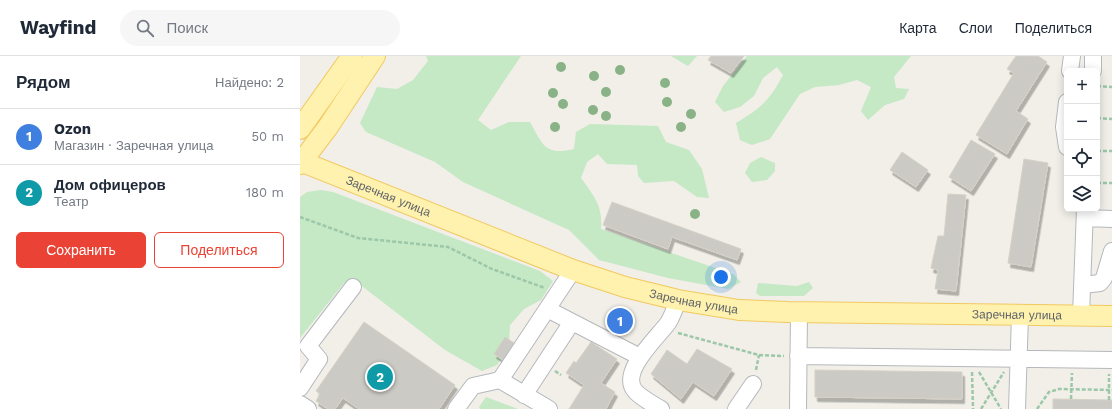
<!DOCTYPE html>
<html lang="ru">
<head>
<meta charset="utf-8">
<style>
  :root { --surface:#fff; --page:#f6f6f7; --text:#1f2937; --muted:#747a83; --line:#e0e1e3; --accent:#ea4335 }
  body { margin:0; font-family:"Work Sans",sans-serif; background:var(--page); color:var(--text) }
  .controls { position:absolute; right:12px; top:12px; display:grid; overflow:hidden; border-radius:6px; box-shadow:0 2px 10px #0003 }
  .controls button { width:36px; height:36px; display:grid; place-items:center; padding:0; border:0; border-bottom:1px solid var(--line); background:var(--surface); color:var(--text); font:20px sans-serif }
  .you { position:absolute; left:421px; top:221px; width:14px; height:14px; margin:-10px; border:3px solid #fff; border-radius:50%; background:#1a73e8; box-shadow:0 0 0 6px #1a73e833 }
  .badge { display:grid; place-items:center; width:26px; height:26px; border-radius:50%; background:var(--accent); color:#fff; font-size:13px; font-weight:700 }
  .pin { position:absolute; translate:-50% -50%; border:2px solid #fff; box-shadow:0 1px 4px #0006 }
  .list { margin:0; padding:0; list-style:none }
  h2 { display:flex; justify-content:space-between; align-items:center; height:52px; margin:0; padding:0 16px; font-size:17px }
  h2 small { font-size:13px; font-weight:400; color:var(--muted) }
  .list li { display:grid; grid-template-columns:26px 1fr auto; gap:12px; align-items:center; box-sizing:border-box; height:56px; padding:0 16px; border-top:1px solid var(--line) }
  .list b { display:block; font-size:15px; white-space:nowrap }
  .list p { margin:0; font-size:13px; white-space:nowrap; color:var(--muted) }
  .list em { font-size:13px; font-style:normal; color:var(--muted) }
  .actions { display:flex; gap:8px; padding:12px 16px }
  .actions a { flex:1; padding:9px 0; border:1px solid var(--accent); border-radius:6px; text-align:center; font-size:14px; color:var(--accent) }
  .actions .main { background:var(--accent); color:#fff }
  .icon { flex:none; width:22px; height:22px; fill:none; stroke:currentColor; stroke-width:2; stroke-linecap:round; stroke-linejoin:round }
  .map { position:relative; flex:none; width:812px; height:353px; overflow:hidden }
  header { display:flex; align-items:center; gap:24px; box-sizing:border-box; height:56px; padding:0 20px; background:var(--surface); border-bottom:1px solid var(--line) }
  header strong { font-size:19px }
  nav { display:flex; gap:22px; margin-inline-start:auto; font-size:14px }
  .search { width:280px; height:36px; background:var(--page); display:flex; align-items:center; gap:10px; box-sizing:border-box; padding:0 14px; border-radius:22px; color:var(--muted); font-size:15px }
  main { display:flex }
  aside { flex:1; background:var(--surface) }
  .map>svg:first-child { display:block }
  .green { fill:#c5e8c5 }
  .building { fill:#cccac5; stroke:#d6d1c6; filter:url(#shadow) }
  .lines { fill:none; stroke-linecap:round; stroke-linejoin:round }
  .minor-casing { stroke:#b5b8bc; stroke-width:18 }
  .major-casing { stroke:#f2c960; stroke-width:22 }
  .path { stroke:#9cc7a9; stroke-width:2.5; stroke-dasharray:4 2; stroke-linecap:butt }
  .minor { stroke:#fff; stroke-width:16 }
  .major { stroke:#fff2af; stroke-width:20 }
  .tree { fill:#89b387 }
  .labels { text-anchor:middle; stroke-width:3.5; stroke-linejoin:round; paint-order:stroke }
  .street-label { font-size:12px; fill:#5f6368; stroke:#fff }
</style>
</head>
<body>
<header>
<strong>Wayfind</strong>
<div class="search"><svg class="icon" aria-label="search" viewBox="0 0 24 24"><circle cx="10" cy="10" r="6"/><path d="M15 15l6 6"/></svg>Поиск</div>
<nav><a>Карта</a><a>Слои</a><a>Поделиться</a></nav>
</header>
<main>
<aside>
<h2>Рядом<small>Найдено: 2</small></h2>
<ul class="list">
<li><span class="badge" style="background:#3f7fe0">1</span><div><b>Ozon</b><p>Магазин · Заречная улица</p></div><em>50 m</em></li>
<li><span class="badge" style="background:#0f9aa8">2</span><div><b>Дом офицеров</b><p>Театр</p></div><em>180 m</em></li>
</ul>
<div class="actions"><a class="main">Сохранить</a><a>Поделиться</a></div>
</aside>
<div class="map">
<svg width="812" height="353" viewBox="0 0 812 353">
  <defs>
    <filter id="shadow"><feDropShadow dx="2.5" dy="4.5" stdDeviation="0" flood-color="#0004"/></filter>
  </defs>
  <rect width="100%" height="100%" fill="#f1efe8"/>
  <!-- green -->
  <path class="green" d="M126,0H221L178,64L191,74L209,66H230C243,89 245,100 274,93L276,76L290,68L358,70L366,86L389,94L402,113L409,142L397,141L374,125L344,127L338,120L337,109L307,108L298,98L287,106L281,122C294,140 303,150 301,173L433,218L441,226L428,233L368,222L299,204L269,174L163,126L135,106L66,76L60,67L77,31L97,33L113,24L128,5Z
    M371,0H397L388,10Z
    M447,0H611L594,21L596,32L609,33L604,43L585,49L568,64L561,55L571,31L557,24L539,29L515,31L500,38L470,83L452,89L440,84L436,67C461,52 469,45 483,19L477,11L463,22L454,40L440,51L424,56L415,46L423,30Z
    M461,101L475,107V115L467,124L452,126L445,117L450,107Z
    M21,134L33,136L240,215L253,225L241,244L224,253L210,269L209,288L197,309L182,315L145,294L54,224L44,227L0,282V141L7,136Z
    M509,226L513,232L504,240H460L456,237L458,227L497,230Z
    M186,341L218,353H180L179,351Z"/>
  <!-- building -->
  <path class="building" d="M411,0H444L431,17L408,4Z
    M716,0H738L747,6L716,55L728,63L707,98L676,79L714,17L707,13Z
    M671,84L695,98L671,135L649,121Z
    M602,96L628,114L616,131L590,114Z
    M724,103L748,107L731,211L708,207Z
    M648,138L666,139L656,235L635,233L638,214L631,212L638,180H644Z
    M312,146L441,193L437,204L372,181L368,193L303,169Z
    M311,253L327,259L324,267L308,261Z
    M64,266L155,329L139,353H59L43,342L35,353H28L16,345L20,338L16,335Z
    M205,281L217,289L206,306L194,298Z
    M291,286L317,303L301,327L315,336L306,353H269L284,329L266,317L274,305L276,307Z
    M397,293L432,313L414,340L393,326L381,343L351,318L367,294L387,308Z
    M515,314L662,316V343L515,341Z
    M753,343L812,344V353H753Z"/>
  <g class="lines">
    <defs>
      <path id="minor" d="M770,15L772,0
        M793,15V0
        M767,46L764,71L767,91
        M785,162L812,163
        M783,229L800,227L804,222L812,195
        M247,253L340,301
        M781,259L785,153
        M498,300L812,304
        M200,324L249,353
        M0,332L19,303L8,290L53,231
        M224,339L272,266
        M0,348L8,353
        M156,353L173,330L200,324L273,214
        M361,353C353,348 341,342 335,335C319,316 357,282 368,267C372,261 375,252 378,244
        M436,353L453,328
        M498,353L499,256
        M717,353L720,259"/>
      <g id="major">
        <path d="M0,73L52,0"/>
        <path id="s1" d="M0,105L273,214L325,231L378,244L439,254L488,256L812,260"/>
        <path d="M0,108L28,71L75,0"/>
      </g>
    </defs>
    <!-- minor casing -->
    <use href="#minor" class="minor-casing"/>
    <!-- major casing -->
    <use href="#major" class="major-casing"/>
    <!-- path -->
    <path class="path" d="M797,30L812,31
      M797,62L812,63
      M797,95H812
      M797,127H812
      M0,161L58,182L148,191L192,213L245,232
      M378,277L459,299L484,300
      M456,314L459,299
      M255,315L261,319
      M672,316L673,353
      M679,316L701,353
      M771,343L772,317
      M809,344V318
      M681,353L704,316
      M737,353L749,336L759,333L812,334"/>
    <!-- minor -->
    <use href="#minor" class="minor"/>
    <!-- major -->
    <use href="#major" class="major"/>
  </g>
  <!-- trees -->
  <g class="tree">
    <circle cx="261" cy="11" r="5"/>
    <circle cx="320" cy="14" r="5"/>
    <circle cx="294" cy="20" r="5"/>
    <circle cx="365" cy="27" r="5"/>
    <circle cx="306" cy="36" r="5"/>
    <circle cx="253" cy="37" r="5"/>
    <circle cx="367" cy="46" r="5"/>
    <circle cx="263" cy="48" r="5"/>
    <circle cx="293" cy="54" r="5"/>
    <circle cx="391" cy="58" r="5"/>
    <circle cx="306" cy="60" r="5"/>
    <circle cx="255" cy="71" r="5"/>
    <circle cx="381" cy="71" r="5"/>
    <circle cx="395" cy="158" r="5"/>
  </g>
  <g class="labels">
    <!-- street labels -->
    <g class="street-label">
      <text dy="4" stroke="none"><textPath href="#s1" startOffset="95">Заречная улица</textPath></text>
      <text dy="4" stroke="none"><textPath href="#s1" startOffset="419">Заречная улица</textPath></text>
      <text dy="4" stroke="none"><textPath href="#s1" startOffset="743">Заречная улица</textPath></text>
    </g>
  </g>
</svg>
<div class="controls">
<button>+</button>
<button>−</button>
<button><svg class="icon" aria-label="locate" viewBox="0 0 24 24"><circle cx="12" cy="12" r="6"/><path d="M12 2v4M12 18v4M2 12h4M18 12h4"/></svg></button>
<button><svg class="icon" aria-label="layers" viewBox="0 0 24 24"><path d="M12 4l9 5-9 5-9-5zM3 14l9 5 9-5"/></svg></button>
</div>
<div class="you"></div>
<div class="pin badge" style="left:320px;top:265px;background:#3f7fe0">1</div>
<div class="pin badge" style="left:80px;top:321px;background:#0f9aa8">2</div>
</div>
</main>
</body>
</html>
